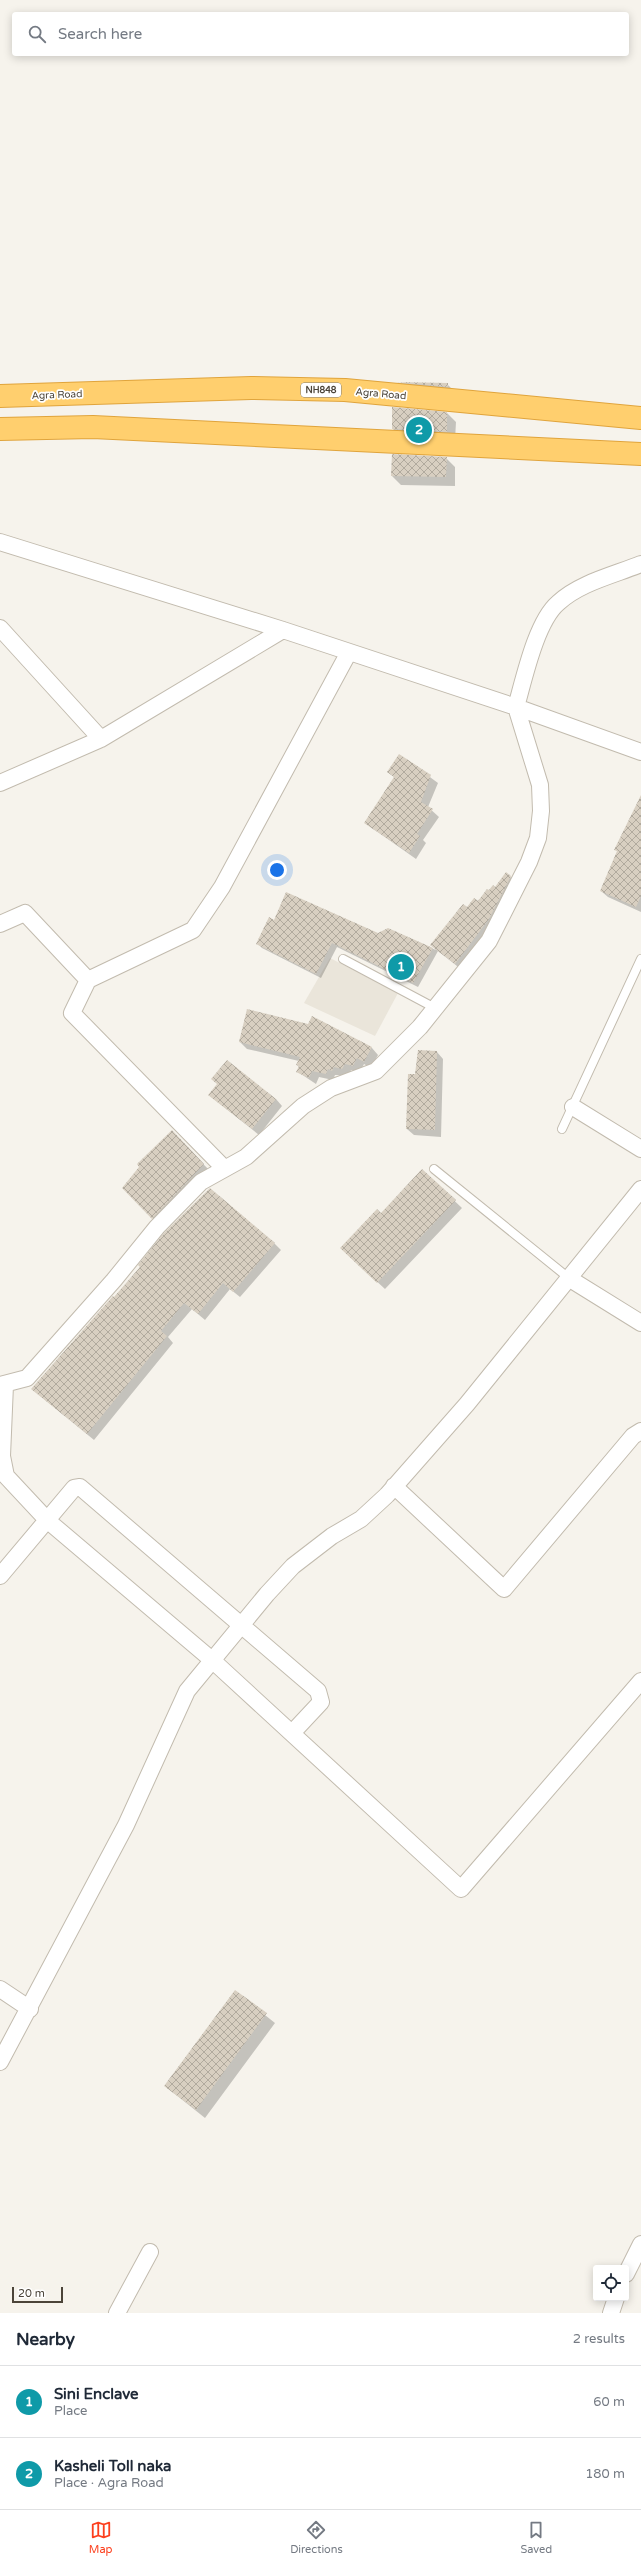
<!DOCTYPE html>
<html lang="en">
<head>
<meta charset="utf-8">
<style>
  :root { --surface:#fff; --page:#f6f6f7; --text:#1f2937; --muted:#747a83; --line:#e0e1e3; --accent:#fc3f1d }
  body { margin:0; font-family:"Varela Round",sans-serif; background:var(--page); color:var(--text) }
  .controls { position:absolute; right:12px; bottom:12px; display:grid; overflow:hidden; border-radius:4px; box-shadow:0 2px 10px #0003 }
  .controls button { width:36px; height:36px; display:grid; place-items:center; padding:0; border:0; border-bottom:1px solid var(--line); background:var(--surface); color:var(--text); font:20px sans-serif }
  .scale { position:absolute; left:12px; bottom:10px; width:51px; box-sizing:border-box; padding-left:4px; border:2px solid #4b4439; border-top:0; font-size:11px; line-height:14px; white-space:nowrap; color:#4b4439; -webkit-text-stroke:3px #fff; paint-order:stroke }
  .you { position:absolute; left:277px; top:870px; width:14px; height:14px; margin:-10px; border:3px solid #fff; border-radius:50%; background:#1a73e8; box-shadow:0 0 0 6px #1a73e833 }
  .badge { display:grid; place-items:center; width:26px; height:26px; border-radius:50%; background:var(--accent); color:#fff; font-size:13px; font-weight:700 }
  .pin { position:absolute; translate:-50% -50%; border:2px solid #fff; box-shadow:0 1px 4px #0006 }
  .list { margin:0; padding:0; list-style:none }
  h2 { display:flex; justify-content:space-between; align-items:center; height:52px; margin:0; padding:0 16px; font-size:17px }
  h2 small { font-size:13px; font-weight:400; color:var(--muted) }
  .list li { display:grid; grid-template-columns:26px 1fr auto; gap:12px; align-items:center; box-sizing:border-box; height:72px; padding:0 16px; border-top:1px solid var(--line) }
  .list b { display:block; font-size:15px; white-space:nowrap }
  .list p { margin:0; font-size:13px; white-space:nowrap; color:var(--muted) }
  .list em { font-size:13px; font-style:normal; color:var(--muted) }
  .icon { flex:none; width:22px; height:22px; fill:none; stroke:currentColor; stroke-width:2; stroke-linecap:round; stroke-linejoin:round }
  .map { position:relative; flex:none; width:641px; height:2313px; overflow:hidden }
  .search { position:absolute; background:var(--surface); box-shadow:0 2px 10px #0003; left:12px; right:12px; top:12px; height:44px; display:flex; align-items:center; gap:10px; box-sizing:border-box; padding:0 14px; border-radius:4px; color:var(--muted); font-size:15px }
  .sheet { height:196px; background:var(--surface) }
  nav { display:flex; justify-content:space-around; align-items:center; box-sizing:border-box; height:56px; border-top:1px solid var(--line); background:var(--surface); font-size:11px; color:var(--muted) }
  nav a { display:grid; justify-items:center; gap:2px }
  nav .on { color:var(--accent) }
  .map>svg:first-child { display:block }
  .residential { fill:#eae5da }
  .shadow { fill:#0003 }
  .building { fill:url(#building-cross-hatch) }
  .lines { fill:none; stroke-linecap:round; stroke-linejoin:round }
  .lane-casing { stroke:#c2bbae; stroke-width:10 }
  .street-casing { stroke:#c2bbae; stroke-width:18 }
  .highway-casing { stroke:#e0a43c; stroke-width:24 }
  .lane { stroke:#fff; stroke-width:8 }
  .street { stroke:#fff; stroke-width:16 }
  .highway { stroke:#ffcf6e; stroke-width:22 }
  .labels { text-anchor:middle; stroke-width:3.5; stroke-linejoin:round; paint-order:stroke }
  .shield { fill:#fff; stroke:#817c74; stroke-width:1 }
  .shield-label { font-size:9px; font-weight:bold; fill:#4b4439 }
  .street-label { font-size:10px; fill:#4b4439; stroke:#fff }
</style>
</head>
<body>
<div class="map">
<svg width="641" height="2313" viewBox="0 0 641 2313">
  <defs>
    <pattern id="building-cross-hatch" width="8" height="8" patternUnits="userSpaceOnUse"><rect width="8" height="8" fill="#d8cfc1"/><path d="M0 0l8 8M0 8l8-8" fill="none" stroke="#b1aa9e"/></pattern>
  </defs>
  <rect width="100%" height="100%" fill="#f6f3ec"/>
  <!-- residential -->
  <path class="residential" d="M330,958L398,993L375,1036L304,1003Z"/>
  <!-- shadow -->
  <path class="shadow" d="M398,383L447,384L456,393L405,391Z
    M447,413L456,422L455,440L402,438L393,429Z
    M446,458L455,467V486L401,485L392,476Z
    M400,755L438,783L428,807L439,817L423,840L426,843L416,859L365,823L395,778L389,772Z
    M641,797V912L608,897L601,891L618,852L616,850Z
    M511,877L517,884L462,970L438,951L418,987L337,947L321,978L262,948L257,943L274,921L379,934L388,929L436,950L432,945L467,908Z
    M313,1018L372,1048L378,1055L371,1068L364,1064L360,1072L351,1070L349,1075H335L333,1080L319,1077L316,1084L298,1072L299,1061L247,1049L240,1042L309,1025Z
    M437,1052L443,1059L441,1137L414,1135L407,1129L416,1075Z
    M209,1095L276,1099L282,1106L259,1135Z
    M172,1132L210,1171L159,1225L124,1188Z
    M422,1170L462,1208L385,1289L348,1255L381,1214Z
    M274,1243L281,1250L240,1297L230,1289L205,1320L192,1309L168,1337L173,1343L94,1440L32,1389L114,1299Z
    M235,1991L275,2023L205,2118L165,2086Z"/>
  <!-- building -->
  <path class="building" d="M396,382L448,383V387Z
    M392,407L447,412V432L392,429Z
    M392,454L447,457L446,477L391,476Z
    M399,754L431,775L421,802L433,809L417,834L420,836L409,853L364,823L394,777L387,772Z
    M641,795V896L636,907L600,891L617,851L614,850Z
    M506,872L511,876L489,919L455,964L430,945L463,904L467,907L474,898L478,901L487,889L489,890L493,885L495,887Z
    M286,892L378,933L388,928L433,948L413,983L332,943L316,974L256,944L269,917L274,920Z
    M247,1009L308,1024L312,1016L372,1047L364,1062L357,1058L353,1066L345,1064L342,1069L334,1067L332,1071L328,1069L326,1074L312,1071L309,1078L296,1072L299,1066L296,1065L300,1057L239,1042Z
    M418,1050L437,1051L435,1130L406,1129L408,1074H415Z
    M227,1060L276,1099L252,1129L208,1095L217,1084L211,1079Z
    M172,1130L204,1164L152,1219L122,1188L139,1167L137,1164Z
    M422,1169L456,1200L377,1283L340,1248L377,1209L381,1213Z
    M210,1188L275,1243L233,1292L223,1283L198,1314L184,1303L161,1331L167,1336L87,1434L31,1389L113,1296L114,1297L140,1267L138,1265L164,1233Z
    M235,1990L267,2013L196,2110L164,2086Z"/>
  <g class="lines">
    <defs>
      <path id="lane" d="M343,959L435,1008
        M562,1129L641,959
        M434,1169L570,1279"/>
      <path id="street" d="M0,542L283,630L516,707L540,785L541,811L538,838L529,862L489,941L420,1027L376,1071L331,1088L303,1106L246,1157L201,1182L157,1227L114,1280L27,1378L0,1385
        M641,564C614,575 579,583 558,603C536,622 524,679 516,707L641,752
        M0,628L101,739
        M0,783L101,739L283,630
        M0,924L25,913L88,980
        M573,1107L641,1149
        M224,1168L72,1013L88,980L193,930L222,887L349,652
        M570,1279L641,1323
        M5,1385L2,1456L6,1476L48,1521L212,1660L461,1889L641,1681
        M394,1486L504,1589L633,1436L641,1431
        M0,1576L74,1488L80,1487L318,1691L321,1702L292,1733
        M0,1989L30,2009
        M0,2062L126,1825L187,1691L267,1594L293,1566L332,1536L361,1519L387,1495L467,1404L641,1189
        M626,2274L641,2244
        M117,2313L150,2252
        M611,2313L616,2298"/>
      <path id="highway" d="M0,396L251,388L345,390L641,418
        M0,429L93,427L641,454"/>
    </defs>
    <!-- lane casing -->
    <use href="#lane" class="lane-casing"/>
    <!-- street casing -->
    <use href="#street" class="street-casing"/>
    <!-- highway casing -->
    <use href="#highway" class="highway-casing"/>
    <!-- lane -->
    <use href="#lane" class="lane"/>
    <!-- street -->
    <use href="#street" class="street"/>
    <!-- highway -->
    <use href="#highway" class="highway"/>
  </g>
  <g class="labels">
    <!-- shield labels -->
    <rect class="shield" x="301" y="383" width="40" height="14" rx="3"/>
    <g class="shield-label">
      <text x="321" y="393">NH848</text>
    </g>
    <!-- street labels -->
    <g class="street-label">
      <text transform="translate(381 393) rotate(5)" y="4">Agra Road</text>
      <text transform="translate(57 394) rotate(-2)" y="4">Agra Road</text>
    </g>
  </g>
</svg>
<div class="controls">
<button><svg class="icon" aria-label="locate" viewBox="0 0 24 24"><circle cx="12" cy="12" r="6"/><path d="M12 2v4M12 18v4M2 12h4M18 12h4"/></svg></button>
</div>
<div class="scale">20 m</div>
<div class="you"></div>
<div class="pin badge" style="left:401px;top:967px;background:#0f9aa8">1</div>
<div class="pin badge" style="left:419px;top:430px;background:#0f9aa8">2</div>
<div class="search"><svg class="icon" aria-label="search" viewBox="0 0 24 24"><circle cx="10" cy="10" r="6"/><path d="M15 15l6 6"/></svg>Search here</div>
</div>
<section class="sheet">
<h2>Nearby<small>2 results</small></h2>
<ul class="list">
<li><span class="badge" style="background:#0f9aa8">1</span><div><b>Sini Enclave</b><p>Place</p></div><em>60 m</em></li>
<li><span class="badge" style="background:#0f9aa8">2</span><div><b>Kasheli Toll naka</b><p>Place · Agra Road</p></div><em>180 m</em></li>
</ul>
</section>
<nav>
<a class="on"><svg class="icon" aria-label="map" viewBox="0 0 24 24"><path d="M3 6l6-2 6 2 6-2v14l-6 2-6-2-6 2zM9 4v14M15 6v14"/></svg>Map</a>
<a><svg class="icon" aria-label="directions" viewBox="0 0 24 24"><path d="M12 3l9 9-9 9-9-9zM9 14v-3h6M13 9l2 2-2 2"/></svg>Directions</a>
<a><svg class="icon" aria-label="saved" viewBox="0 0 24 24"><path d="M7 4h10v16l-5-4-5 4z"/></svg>Saved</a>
</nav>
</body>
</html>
